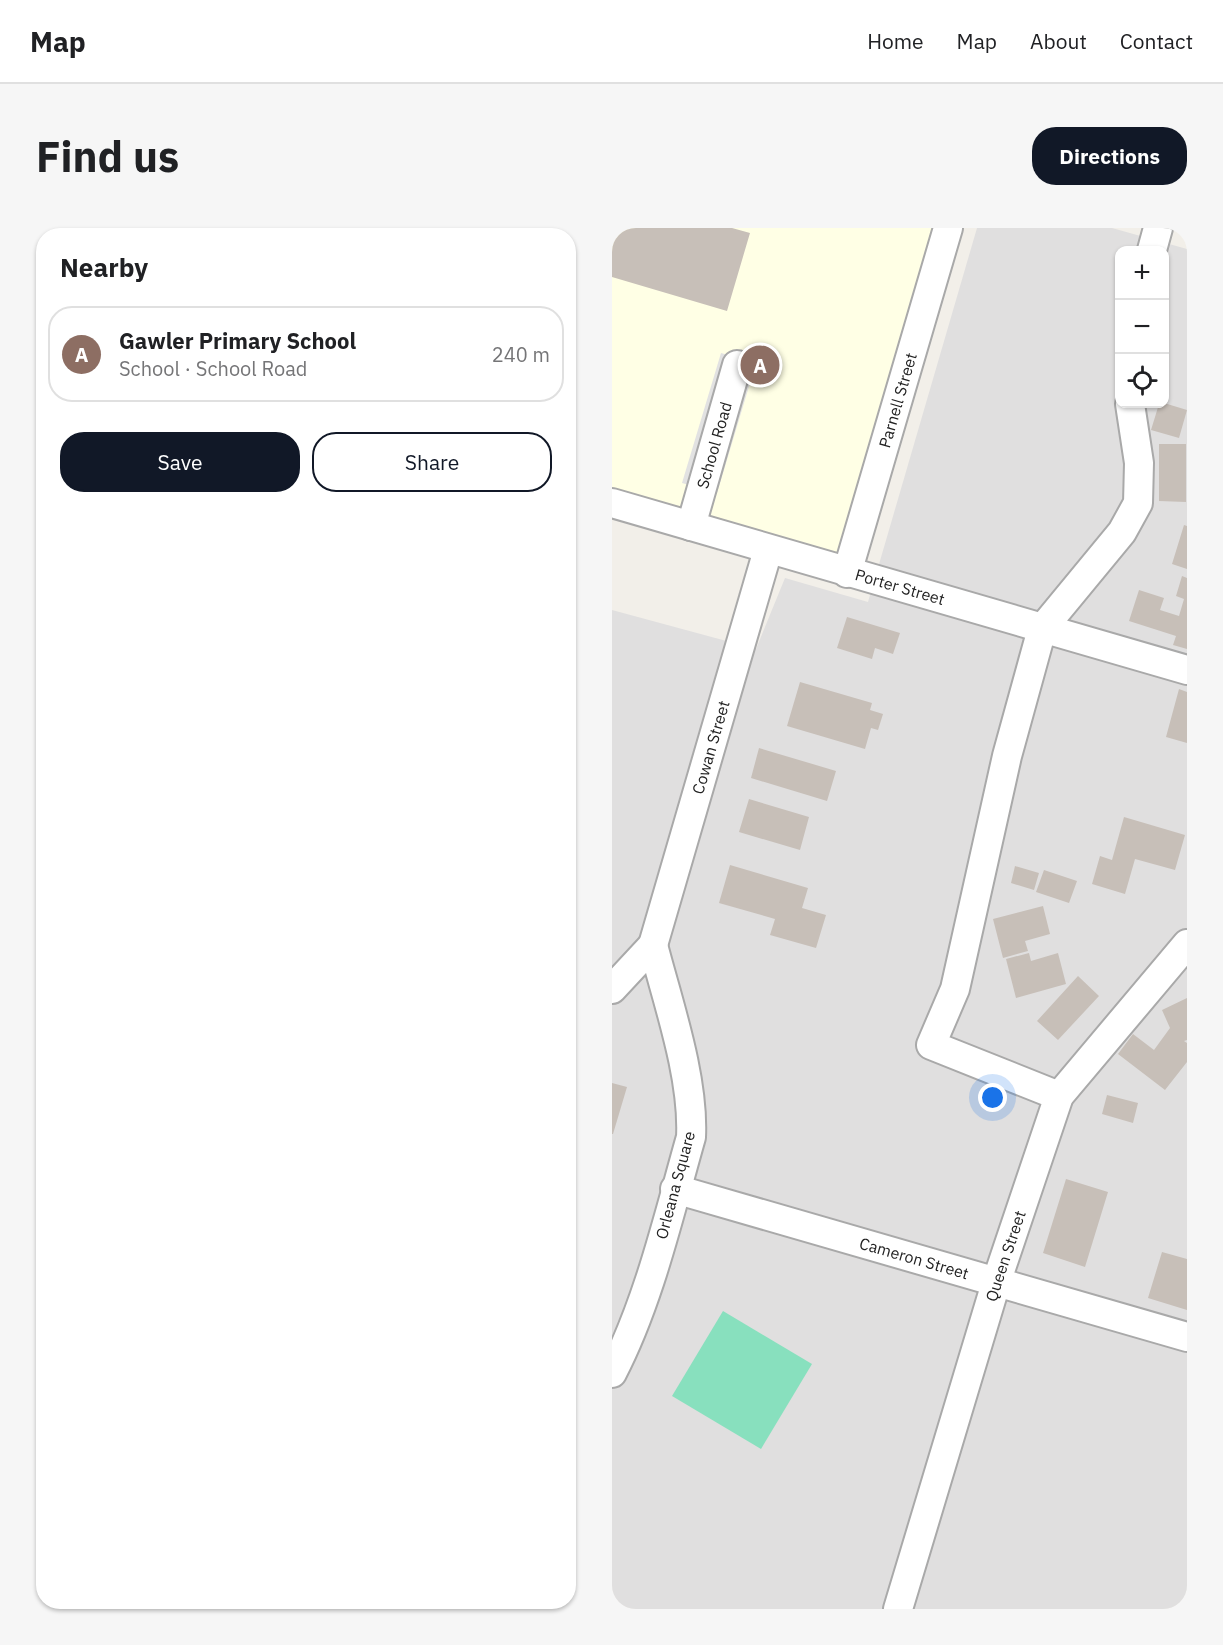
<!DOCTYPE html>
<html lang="en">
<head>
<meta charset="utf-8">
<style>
  :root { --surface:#fff; --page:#f6f6f6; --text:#202124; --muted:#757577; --line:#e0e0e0; --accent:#111827 }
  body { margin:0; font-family:"IBM Plex Sans",sans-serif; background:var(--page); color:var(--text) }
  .controls { position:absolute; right:18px; top:18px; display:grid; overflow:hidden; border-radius:12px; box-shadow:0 2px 4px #0004 }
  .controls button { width:54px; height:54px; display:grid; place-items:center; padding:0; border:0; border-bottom:2px solid var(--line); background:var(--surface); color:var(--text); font:30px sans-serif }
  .you { position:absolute; left:381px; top:870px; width:21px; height:21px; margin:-15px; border:4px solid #fff; border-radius:50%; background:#1a73e8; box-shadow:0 0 0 9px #1a73e833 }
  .badge { display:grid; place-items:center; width:39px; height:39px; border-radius:50%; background:var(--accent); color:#fff; font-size:20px; font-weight:700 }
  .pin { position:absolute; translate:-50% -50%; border:3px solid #fff; box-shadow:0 2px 6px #0006 }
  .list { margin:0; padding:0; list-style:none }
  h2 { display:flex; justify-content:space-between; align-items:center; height:78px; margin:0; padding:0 24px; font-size:26px }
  h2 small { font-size:20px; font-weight:400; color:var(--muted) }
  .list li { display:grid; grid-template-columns:39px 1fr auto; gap:18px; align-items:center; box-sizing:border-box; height:96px; margin:0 12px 12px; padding:0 12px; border:2px solid var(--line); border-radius:24px }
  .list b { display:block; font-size:22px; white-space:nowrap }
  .list p { margin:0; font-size:20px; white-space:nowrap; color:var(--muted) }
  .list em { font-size:20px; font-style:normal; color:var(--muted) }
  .actions { display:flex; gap:12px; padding:18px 24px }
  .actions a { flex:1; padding:14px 0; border:2px solid var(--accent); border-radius:24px; text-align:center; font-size:21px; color:var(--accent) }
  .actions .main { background:var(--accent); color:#fff }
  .icon { flex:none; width:33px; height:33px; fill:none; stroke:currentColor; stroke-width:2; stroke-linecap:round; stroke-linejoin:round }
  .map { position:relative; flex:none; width:575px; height:1381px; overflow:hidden; border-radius:24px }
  header { display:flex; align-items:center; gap:36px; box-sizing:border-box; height:84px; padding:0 30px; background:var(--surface); border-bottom:2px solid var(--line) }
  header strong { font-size:28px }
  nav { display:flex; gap:33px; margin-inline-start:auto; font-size:21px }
  .intro { display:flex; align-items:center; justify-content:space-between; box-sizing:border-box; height:144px; padding:0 36px }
  h1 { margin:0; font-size:42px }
  .button { padding:15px 27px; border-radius:24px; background:var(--accent); color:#fff; font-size:21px; font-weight:700 }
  main { display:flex; gap:36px; padding:0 36px }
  aside { flex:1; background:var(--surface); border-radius:24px; box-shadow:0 2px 4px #0004 }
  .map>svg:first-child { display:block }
  .residential { fill:#e0dfdf; fill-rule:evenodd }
  .education { fill:#ffffe5 }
  .pitch { fill:#88e0be }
  .parking { fill:#e2e2e2 }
  .building { fill:#c7bfb8 }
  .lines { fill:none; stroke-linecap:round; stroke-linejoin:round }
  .minor-casing { stroke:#a9a9a9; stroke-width:32 }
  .minor { stroke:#fff; stroke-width:28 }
  .labels { text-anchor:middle; stroke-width:6; stroke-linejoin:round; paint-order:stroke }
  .street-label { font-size:16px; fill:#222; stroke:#fff }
</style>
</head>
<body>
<header>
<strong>Map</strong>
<nav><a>Home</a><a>Map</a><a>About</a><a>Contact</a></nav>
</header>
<div class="intro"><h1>Find us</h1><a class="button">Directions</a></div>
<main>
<aside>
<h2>Nearby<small></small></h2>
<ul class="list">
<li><span class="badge" style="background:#8d6e63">A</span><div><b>Gawler Primary School</b><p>School · School Road</p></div><em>240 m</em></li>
</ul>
<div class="actions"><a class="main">Save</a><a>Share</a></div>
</aside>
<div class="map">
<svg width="575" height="1381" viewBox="0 0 575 1381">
  <rect width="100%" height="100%" fill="#f2efe9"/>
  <!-- residential -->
  <path class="residential" d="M365,0H500L575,21V1381H0V382L144,421L173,350L256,374ZM508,22H552V176H508Z"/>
  <!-- education -->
  <path class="education" d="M0,0H336L235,345L0,275Z"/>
  <!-- pitch -->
  <path class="pitch" d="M111,1083L200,1136L149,1221L60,1168Z"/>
  <!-- parking -->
  <path class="parking" d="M109,125L144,135L105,265L70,255Z"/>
  <!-- building -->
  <path class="building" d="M0,0H120L138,5L115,83L0,49Z
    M552,175L575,182L567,210L539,202L547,176Z
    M547,216H574V274L547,273Z
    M572,297L575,298V341L560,336Z
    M570,348L575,350V421L561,417L564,408L517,393L527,362L552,370L548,382L567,388L572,371L564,368Z
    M235,389L288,405L281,426L263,420L260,431L225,420Z
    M188,454L260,475L258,482L271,486L266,502L259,500L253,521L175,498Z
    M567,461L575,464V515L554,509Z
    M147,520L224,543L215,573L139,550Z
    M137,571L197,589L188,622L127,604Z
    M512,589L573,607L563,642L523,631L513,666L480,656L488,628L500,632Z
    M118,637L196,660L190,680L214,687L204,720L158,707L163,691L107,675Z
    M403,638L427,645L422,662L399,655Z
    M432,642L465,653L457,675L424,664Z
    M431,678L438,706L413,713L416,723L391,730L381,691Z
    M417,725L419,733L446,725L454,756L404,770L394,731Z
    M466,748L487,768L446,812L425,793Z
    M575,770V812L572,813L575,815V834L553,862L506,826L521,806L542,822L558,800L550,782Z
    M0,855L15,859L1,906H0Z
    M495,867L526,875L521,895L490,886Z
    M454,951L496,964L473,1039L431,1025Z
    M550,1024L575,1031V1082L536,1070Z"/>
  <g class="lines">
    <defs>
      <g id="minor">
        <path d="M540,22L546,0"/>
        <path id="s1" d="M0,275L575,442"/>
        <path id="s2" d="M79,298L125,137"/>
        <path id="s3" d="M235,345L336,0"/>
        <path id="s4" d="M41,717L156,322"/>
        <path d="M0,761L41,717C56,775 82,849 79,909C57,986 37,1074 0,1145"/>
        <path d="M447,868L319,817L343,761L395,528L430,401L510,304L526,275L527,235L518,176"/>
        <path id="s5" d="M63,961L575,1109"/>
        <path id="s6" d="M286,1381L384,1055L447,868L575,716"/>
      </g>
    </defs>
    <!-- minor casing -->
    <use href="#minor" class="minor-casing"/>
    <!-- minor -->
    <use href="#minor" class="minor"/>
  </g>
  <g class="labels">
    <!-- street labels -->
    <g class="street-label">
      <text dy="6" stroke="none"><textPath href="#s3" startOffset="180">Parnell Street</textPath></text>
      <text dy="6" stroke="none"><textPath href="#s2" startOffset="84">School Road</textPath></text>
      <text dy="6" stroke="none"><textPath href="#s1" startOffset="300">Porter Street</textPath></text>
      <text dy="6" stroke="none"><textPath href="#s4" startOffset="206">Cowan Street</textPath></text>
      <text transform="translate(63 957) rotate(-75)" y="6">Orleana Square</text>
      <text dy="6" stroke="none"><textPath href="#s6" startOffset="369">Queen Street</textPath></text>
      <text dy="6" stroke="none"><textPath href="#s5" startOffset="249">Cameron Street</textPath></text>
    </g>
  </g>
</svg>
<div class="controls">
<button>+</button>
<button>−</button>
<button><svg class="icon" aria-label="locate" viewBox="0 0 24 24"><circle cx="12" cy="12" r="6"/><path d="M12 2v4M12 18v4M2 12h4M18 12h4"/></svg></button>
</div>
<div class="you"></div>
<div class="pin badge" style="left:148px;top:137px;background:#8d6e63">A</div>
</div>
</main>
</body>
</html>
